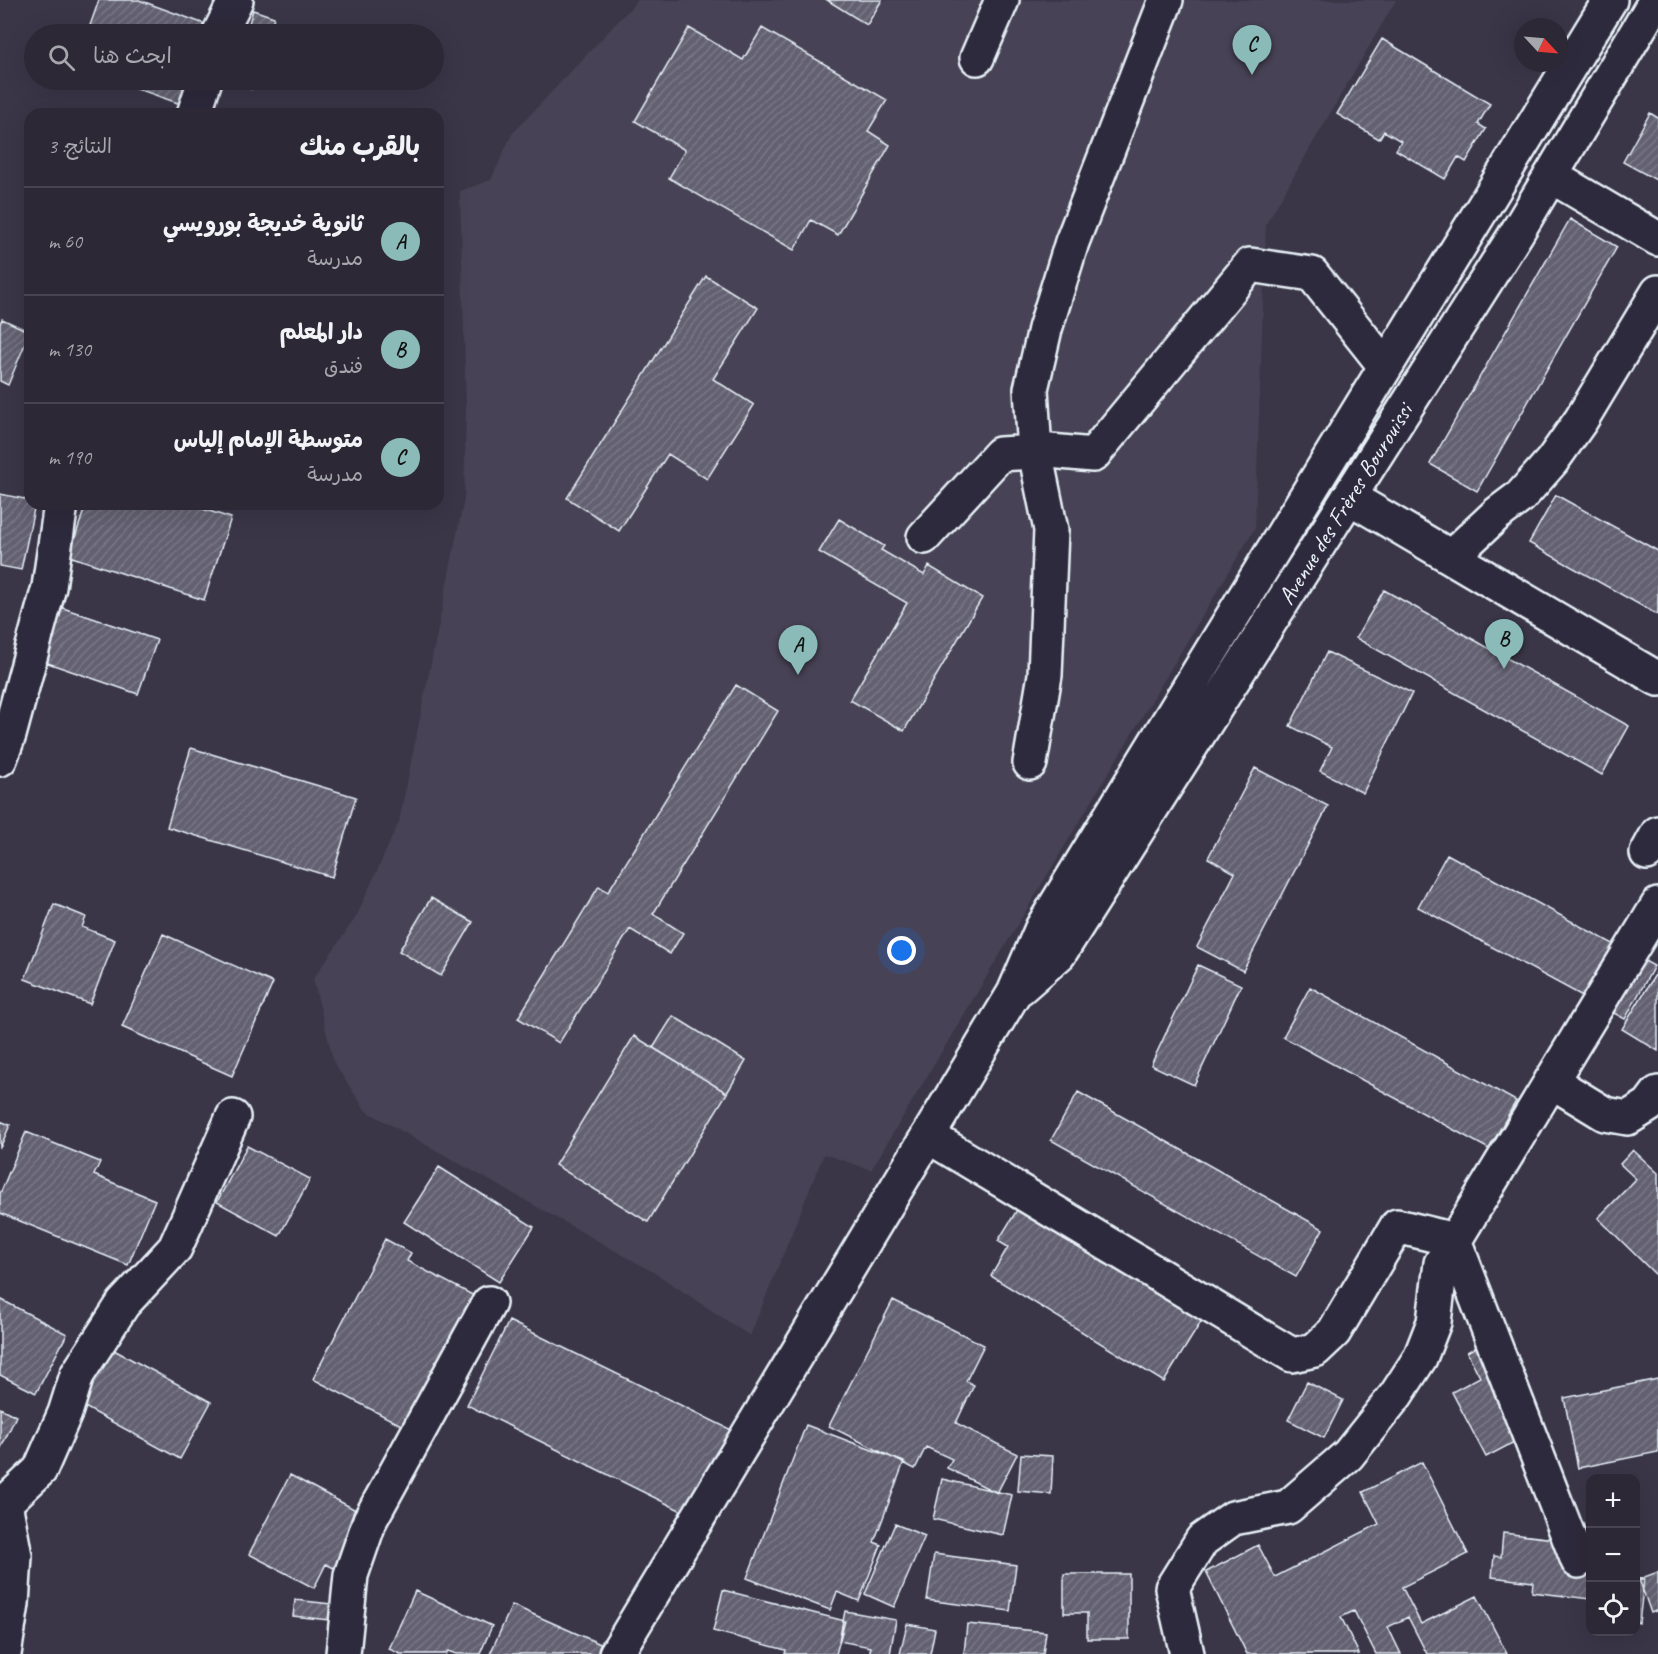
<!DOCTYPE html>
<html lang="ar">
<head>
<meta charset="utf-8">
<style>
  :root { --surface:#2c2836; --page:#383442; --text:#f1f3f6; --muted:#a6a6ad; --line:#484451; --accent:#8bbbb9 }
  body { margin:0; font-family:Caveat,"Playpen Sans Arabic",sans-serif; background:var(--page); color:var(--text); direction:rtl }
  .controls { position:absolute; right:18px; bottom:18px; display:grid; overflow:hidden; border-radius:12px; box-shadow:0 6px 24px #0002 }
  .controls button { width:54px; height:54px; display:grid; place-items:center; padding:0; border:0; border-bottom:2px solid var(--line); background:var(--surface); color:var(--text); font:30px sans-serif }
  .compass { position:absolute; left:1514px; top:18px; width:54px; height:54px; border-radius:50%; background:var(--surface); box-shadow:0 6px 24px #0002; rotate:116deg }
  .you { position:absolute; left:902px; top:951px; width:21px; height:21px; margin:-15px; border:4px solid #fff; border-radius:50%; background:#1a73e8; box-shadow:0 0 0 9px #1a73e833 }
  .badge { display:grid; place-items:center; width:39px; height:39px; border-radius:50%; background:var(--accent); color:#111; font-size:20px; font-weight:700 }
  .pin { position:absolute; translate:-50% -50px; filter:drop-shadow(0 2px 3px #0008) }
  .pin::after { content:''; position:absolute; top:32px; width:21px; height:18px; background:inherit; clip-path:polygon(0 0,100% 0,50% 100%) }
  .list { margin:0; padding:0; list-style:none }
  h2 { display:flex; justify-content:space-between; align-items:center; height:78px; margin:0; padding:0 24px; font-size:26px }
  h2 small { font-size:20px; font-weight:400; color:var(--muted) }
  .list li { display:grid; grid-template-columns:39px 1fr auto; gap:18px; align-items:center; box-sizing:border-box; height:108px; padding:0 24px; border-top:2px solid var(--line) }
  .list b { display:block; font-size:22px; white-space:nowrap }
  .list p { margin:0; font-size:20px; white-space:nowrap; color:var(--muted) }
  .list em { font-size:20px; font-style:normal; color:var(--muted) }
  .icon { flex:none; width:33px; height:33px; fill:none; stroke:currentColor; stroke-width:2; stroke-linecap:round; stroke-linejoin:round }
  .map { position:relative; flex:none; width:1658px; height:1654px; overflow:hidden; direction:ltr }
  .search { position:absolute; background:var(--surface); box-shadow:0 6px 24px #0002; left:24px; top:24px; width:420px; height:66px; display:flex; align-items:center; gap:15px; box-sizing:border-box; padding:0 21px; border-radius:33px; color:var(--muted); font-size:22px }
  .panel { position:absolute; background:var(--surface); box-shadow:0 6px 24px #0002; left:24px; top:108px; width:420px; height:402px; border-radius:18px; direction:rtl }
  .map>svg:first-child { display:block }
  .built { fill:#464354 }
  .building { fill:url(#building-hatch); stroke:#e8f1f8; stroke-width:1.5 }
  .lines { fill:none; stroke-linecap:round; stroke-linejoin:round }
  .minor-casing { stroke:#e8f1f8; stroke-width:38 }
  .major-casing { stroke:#e8f1f8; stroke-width:38 }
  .minor { stroke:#2f2a3d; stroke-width:33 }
  .major { stroke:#2f2a3d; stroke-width:33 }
  .labels { text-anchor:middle; stroke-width:5; stroke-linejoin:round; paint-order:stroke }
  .street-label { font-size:24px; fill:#e8f1f8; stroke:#2f2a3d }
</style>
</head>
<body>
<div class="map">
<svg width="1658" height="1654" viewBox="0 0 1658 1654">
  <defs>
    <pattern id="building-hatch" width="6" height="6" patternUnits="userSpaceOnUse" patternTransform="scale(1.5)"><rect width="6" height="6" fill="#636171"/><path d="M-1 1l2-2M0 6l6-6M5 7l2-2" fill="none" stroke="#797886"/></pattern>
  </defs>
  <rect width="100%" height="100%" fill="#3a3648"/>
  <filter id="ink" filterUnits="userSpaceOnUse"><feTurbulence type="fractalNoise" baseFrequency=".0167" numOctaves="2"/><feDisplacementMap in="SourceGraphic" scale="12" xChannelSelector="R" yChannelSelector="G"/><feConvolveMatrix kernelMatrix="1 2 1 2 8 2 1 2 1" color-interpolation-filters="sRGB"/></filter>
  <g filter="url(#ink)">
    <!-- built -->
    <path class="built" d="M638,0H1396L1266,224L1255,528L871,1170L824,1154L750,1336L655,1273L366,1111L334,1063L313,979L356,917L399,822L464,499L466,408L460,191L491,180L512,134Z"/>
    <!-- building -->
    <path class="building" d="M99,0H139L232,34H87Z
      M827,0H882L867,25Z
      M253,10L274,17L269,34H261L247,30Z
      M689,28L743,60L762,28L887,100L868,131L890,145L838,235L811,220L794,250L669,178L685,150L635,121Z
      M1382,39L1490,104L1478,124L1486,129L1466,162L1458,157L1445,179L1396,150L1401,141L1384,131L1379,139L1337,114Z
      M113,80H215L203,112Z
      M235,80H253L251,89L234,84Z
      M1650,113L1658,118V181L1623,162Z
      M1570,219L1617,247L1477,491L1430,464Z
      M706,276L758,308L713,379L754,405L707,479L668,454L619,531L567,498Z
      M2,319L30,332L8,385L0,381V323Z
      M0,494L30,500V504H35L21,570L0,566Z
      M1556,495L1658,551V615L1529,543Z
      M86,504H187L231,518L204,600L69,556Z
      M839,519L884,546L881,550L924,575L929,566L982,598L904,731L850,700L907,603L819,552Z
      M1384,590L1629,726L1602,775L1356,638Z
      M60,607L157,640L138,694L42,661Z
      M1327,652L1412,693L1363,793L1320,771L1332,747L1290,726Z
      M736,685L778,711L653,914L683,933L670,954L630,929L559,1043L518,1018L599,886L608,892Z
      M191,748L356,797L332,877L167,827Z
      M1255,768L1328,806L1243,971L1197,947L1235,873L1208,858Z
      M1447,854L1654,966L1625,1019L1418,907Z
      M431,898L473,922L441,976L399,951Z
      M54,904L86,917L82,927L115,940L90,1004L25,979Z
      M163,934L273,983L232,1076L122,1027Z
      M1198,965L1241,985L1194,1085L1151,1065Z
      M1658,970V1051L1622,1029Z
      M1310,987L1516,1101L1489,1149L1283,1037Z
      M673,1016L746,1061L727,1093L653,1048Z
      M634,1036L727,1093L648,1222L555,1165Z
      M1078,1092L1323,1229L1296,1277L1051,1140Z
      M0,1121L10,1125L0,1148Z
      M26,1132L100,1162L94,1175L155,1200L128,1265L0,1213V1194Z
      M247,1146L310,1179L279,1236L217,1202Z
      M1633,1150L1658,1173V1277L1598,1218L1636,1179L1620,1164Z
      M439,1167L534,1227L499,1282L404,1222Z
      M1025,1197L1209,1309L1164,1382L991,1276L1008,1247L998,1241Z
      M385,1239L411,1253L407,1261L490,1304L422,1436L313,1379Z
      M0,1299L67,1334L36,1393L0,1375Z
      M893,1300L984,1345L966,1381L974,1385L956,1423L1017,1454L997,1493L947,1468L952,1459L926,1447L915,1469L829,1426Z
      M509,1321L756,1442L714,1527L467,1405Z
      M1492,1338L1539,1429L1486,1457L1452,1392L1480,1377L1467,1352Z
      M112,1349L211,1402L180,1459L81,1405Z
      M1658,1379V1452L1578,1468L1564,1398Z
      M1307,1382L1343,1400L1324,1438L1288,1420Z
      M0,1408L16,1416L0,1450Z
      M806,1425L904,1462L874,1542L881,1545L859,1601L837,1592L830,1610L747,1578Z
      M1021,1454L1053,1456L1051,1494L1018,1491Z
      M1422,1462L1468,1554L1402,1587L1421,1624L1477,1596L1507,1654H1427L1408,1617L1388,1627L1401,1654H1376L1354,1611L1341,1617L1359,1654H1247L1206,1572L1258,1545L1275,1577L1379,1524L1363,1492Z
      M290,1475L386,1526L357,1580L326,1564L314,1588L249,1554Z
      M942,1479L1012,1495L1003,1535L933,1519Z
      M895,1524L925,1536L894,1607L865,1594Z
      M1503,1533L1589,1543L1585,1573L1590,1574V1599L1532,1592L1533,1582L1492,1577L1494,1556L1501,1557Z
      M934,1554L1016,1565L1010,1611L927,1600Z
      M1658,1572V1610L1651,1613L1639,1579Z
      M1064,1574H1129V1639H1087V1613H1064Z
      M1636,1579L1644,1580L1639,1623L1636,1622Z
      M723,1590L845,1621L836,1654H785L786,1650L713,1631Z
      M415,1591L492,1626L480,1654H456L448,1651L446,1654H400L389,1649Z
      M295,1600L340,1605L338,1621L293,1616Z
      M512,1605L623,1654H490Z
      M845,1611L896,1620L890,1654H869L871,1647L839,1641Z
      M907,1624L935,1629L930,1654H900Z
      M967,1624L1046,1632L1043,1654H964Z"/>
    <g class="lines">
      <defs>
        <path id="minor" d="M219,34L236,0
          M977,58L1002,0
          M194,114L205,80
          M1551,176L1658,239
          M1349,497L1658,679
          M924,537L1000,454L1050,451L1093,455L1250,265L1312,274L1385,366
          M1451,557L1497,514L1521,496L1552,461L1581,420L1658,292
          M0,759L9,735L49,587L61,504
          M1030,763L1045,675L1051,530L1035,452L1031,389L1045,329L1072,242L1166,0
          M1647,853L1658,833
          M1551,1081L1605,1114L1628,1118L1649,1105L1658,1093
          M928,1136L1292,1355L1315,1350L1334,1332L1397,1226L1454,1240L1578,1561
          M4,1654L12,1604L15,1556L5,1503L40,1470L65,1413L77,1375L123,1304L175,1248L233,1117
          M343,1654L351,1575L370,1520L489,1303
          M1187,1654L1172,1588L1202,1540L1233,1518L1288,1507L1348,1455L1396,1395L1420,1358L1434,1322L1441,1263L1658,905"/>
        <path id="major" d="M1020,988L1059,954L1516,234L1656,0
          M616,1654L1014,993L1042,928L1610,0"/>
      </defs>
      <!-- minor casing -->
      <use href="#minor" class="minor-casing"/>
      <!-- major casing -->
      <use href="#major" class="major-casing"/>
      <!-- minor -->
      <use href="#minor" class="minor"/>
      <!-- major -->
      <use href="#major" class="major"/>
    </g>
  </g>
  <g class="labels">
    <!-- street labels -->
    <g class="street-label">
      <text transform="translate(1345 504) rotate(-58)" y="8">Avenue des Frères Bourouissi</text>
    </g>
  </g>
</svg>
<div class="controls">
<button>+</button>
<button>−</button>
<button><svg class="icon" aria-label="locate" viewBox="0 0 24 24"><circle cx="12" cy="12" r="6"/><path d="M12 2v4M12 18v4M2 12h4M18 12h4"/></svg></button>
</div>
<svg class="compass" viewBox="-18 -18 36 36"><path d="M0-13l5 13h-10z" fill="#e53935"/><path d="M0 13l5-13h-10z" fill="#a6a6ad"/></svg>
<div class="you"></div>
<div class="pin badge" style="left:798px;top:675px">A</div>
<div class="pin badge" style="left:1504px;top:669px">B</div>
<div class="pin badge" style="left:1252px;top:75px">C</div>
<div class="search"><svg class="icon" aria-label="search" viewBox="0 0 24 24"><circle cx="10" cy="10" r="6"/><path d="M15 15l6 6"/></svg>ابحث هنا</div>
<section class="panel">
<h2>بالقرب منك<small>النتائج: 3</small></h2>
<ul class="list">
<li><span class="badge">A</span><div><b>ثانوية خديجة بورويسي</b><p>مدرسة</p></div><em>60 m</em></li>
<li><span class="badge">B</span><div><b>دار المعلم</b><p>فندق</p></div><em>130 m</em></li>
<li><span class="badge">C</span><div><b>متوسطة الإمام إلياس</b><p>مدرسة</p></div><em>190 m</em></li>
</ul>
</section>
</div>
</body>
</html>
